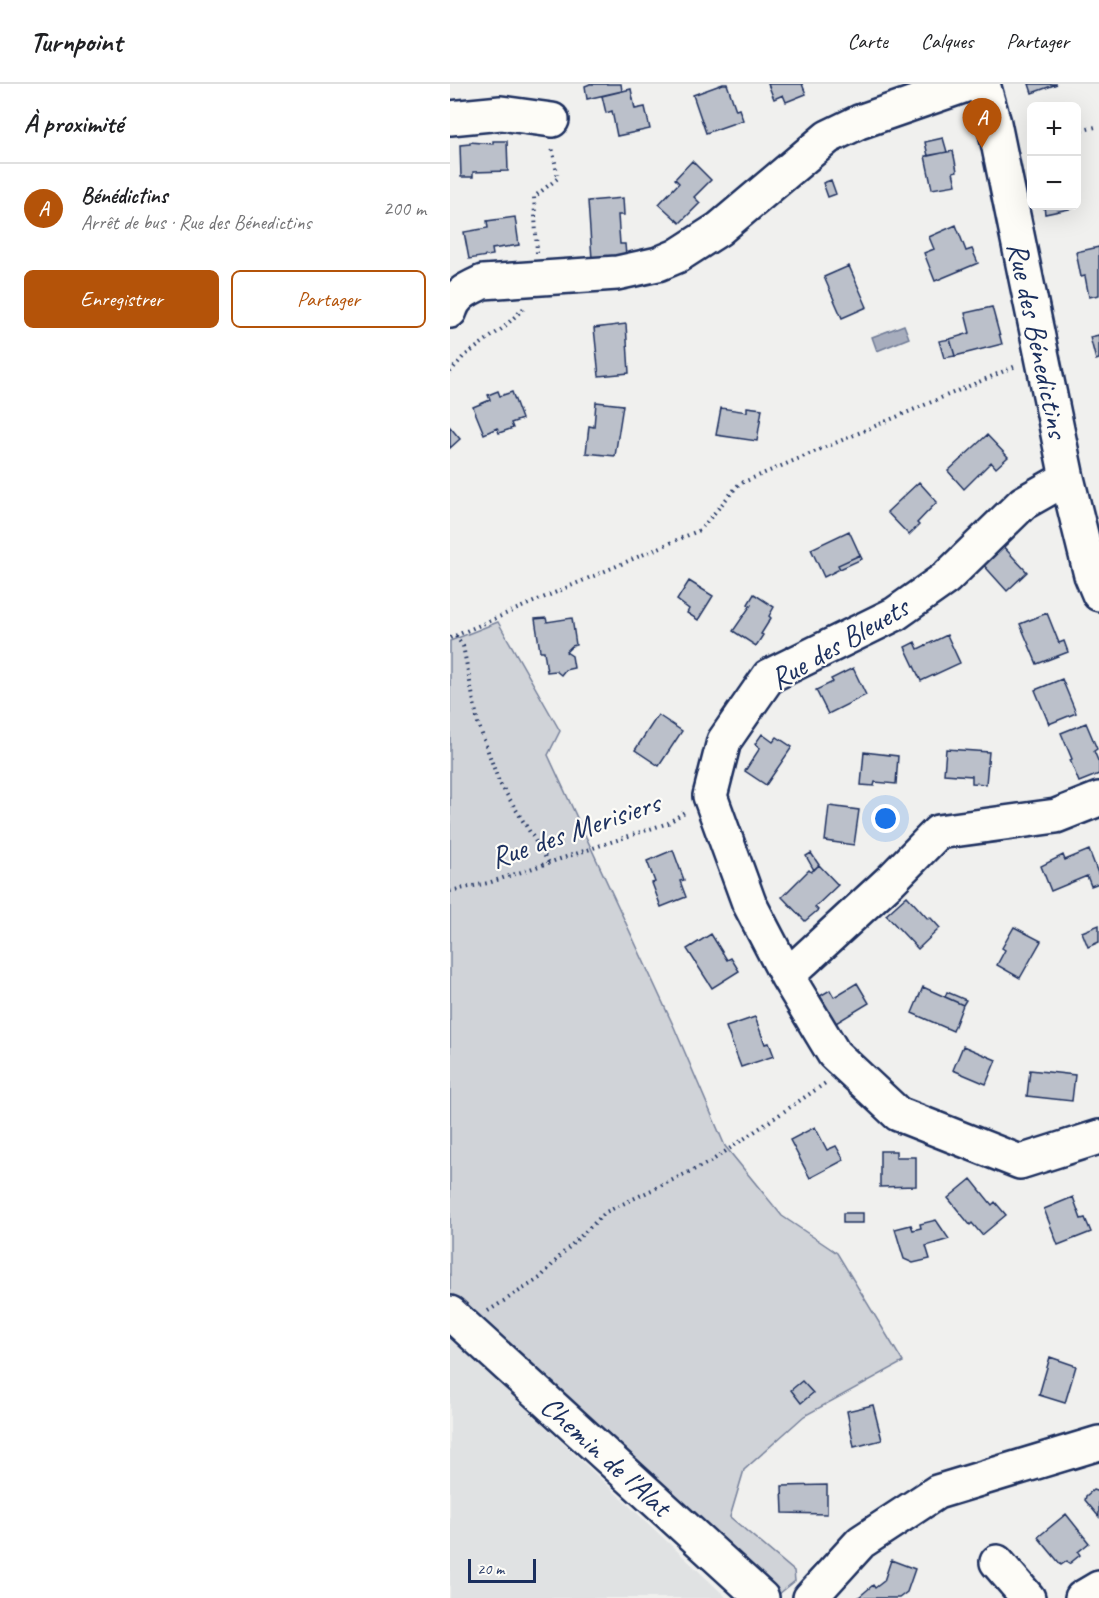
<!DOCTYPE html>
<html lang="fr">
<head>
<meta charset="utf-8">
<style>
  :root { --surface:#fff; --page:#f6f6f6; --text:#202124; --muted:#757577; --line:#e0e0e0; --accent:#b45309 }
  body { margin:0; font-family:Caveat,sans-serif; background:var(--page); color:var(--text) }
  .controls { position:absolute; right:18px; top:18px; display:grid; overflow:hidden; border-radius:9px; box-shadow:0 6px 24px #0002 }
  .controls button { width:54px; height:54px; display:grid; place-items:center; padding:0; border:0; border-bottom:2px solid var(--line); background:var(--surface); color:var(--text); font:30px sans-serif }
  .scale { position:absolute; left:18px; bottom:15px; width:68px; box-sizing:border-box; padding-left:6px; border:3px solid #1b2f5e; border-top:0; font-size:16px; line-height:21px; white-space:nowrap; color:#1b2f5e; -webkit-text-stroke:4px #fdfcf7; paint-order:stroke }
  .you { position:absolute; left:436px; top:735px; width:21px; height:21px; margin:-15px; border:4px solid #fff; border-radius:50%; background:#1a73e8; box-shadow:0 0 0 9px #1a73e833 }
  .badge { display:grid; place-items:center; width:39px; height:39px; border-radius:50%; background:var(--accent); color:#fff; font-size:20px; font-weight:700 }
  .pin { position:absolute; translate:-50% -50px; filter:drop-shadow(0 2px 3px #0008) }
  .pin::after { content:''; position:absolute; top:32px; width:21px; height:18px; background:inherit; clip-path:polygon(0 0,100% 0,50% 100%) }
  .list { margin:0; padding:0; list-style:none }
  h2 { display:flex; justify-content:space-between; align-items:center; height:78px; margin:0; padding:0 24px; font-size:26px }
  h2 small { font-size:20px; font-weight:400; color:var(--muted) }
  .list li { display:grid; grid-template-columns:39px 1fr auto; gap:18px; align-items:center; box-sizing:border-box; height:90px; padding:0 24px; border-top:2px solid var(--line) }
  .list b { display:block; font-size:22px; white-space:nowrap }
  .list p { margin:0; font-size:20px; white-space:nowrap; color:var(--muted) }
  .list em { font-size:20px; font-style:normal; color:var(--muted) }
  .actions { display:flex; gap:12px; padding:18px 24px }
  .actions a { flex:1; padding:14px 0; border:2px solid var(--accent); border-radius:9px; text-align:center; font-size:21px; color:var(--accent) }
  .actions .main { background:var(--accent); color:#fff }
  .map { position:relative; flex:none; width:649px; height:1514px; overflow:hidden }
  header { display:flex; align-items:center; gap:36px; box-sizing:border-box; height:84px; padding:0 30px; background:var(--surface); border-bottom:2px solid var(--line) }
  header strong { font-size:28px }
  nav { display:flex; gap:33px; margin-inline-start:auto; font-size:21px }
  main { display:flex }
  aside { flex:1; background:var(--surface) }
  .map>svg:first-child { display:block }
  .built { fill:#e0e2e3 }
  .green { fill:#d0d3d8; stroke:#76819b; stroke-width:1.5 }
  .water { fill:#a7adbd; stroke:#6f7b97; stroke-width:1.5 }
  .building { fill:#bbc0ca; stroke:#1b2f5e; stroke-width:1.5 }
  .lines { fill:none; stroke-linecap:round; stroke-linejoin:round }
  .minor-casing { stroke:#1b2f5e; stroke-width:38 }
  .path { stroke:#1b2f5e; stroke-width:4; stroke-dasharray:1.5 4.5; stroke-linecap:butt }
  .minor { stroke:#fdfcf7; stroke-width:33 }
  .labels { text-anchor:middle; stroke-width:4.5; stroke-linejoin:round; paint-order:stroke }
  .street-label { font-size:30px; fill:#1b2f5e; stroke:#fdfcf7 }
</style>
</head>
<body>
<header>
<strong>Turnpoint</strong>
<nav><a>Carte</a><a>Calques</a><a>Partager</a></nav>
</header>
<main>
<aside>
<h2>À proximité<small></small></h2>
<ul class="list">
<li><span class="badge">A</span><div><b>Bénédictins</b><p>Arrêt de bus · Rue des Bénedictins</p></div><em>200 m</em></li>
</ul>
<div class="actions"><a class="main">Enregistrer</a><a>Partager</a></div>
</aside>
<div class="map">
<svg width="649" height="1514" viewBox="0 0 649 1514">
  <rect width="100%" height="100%" fill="#f0f0ee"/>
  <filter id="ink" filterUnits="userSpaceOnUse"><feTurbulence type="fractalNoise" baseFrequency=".0167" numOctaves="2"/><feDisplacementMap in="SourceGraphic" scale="12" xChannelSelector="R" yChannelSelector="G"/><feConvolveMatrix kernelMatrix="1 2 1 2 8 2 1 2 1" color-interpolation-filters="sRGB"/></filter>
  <g filter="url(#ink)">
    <!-- built -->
    <path class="built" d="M0,1253L257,1495L277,1514H0Z"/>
    <!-- green -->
    <path class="green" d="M48,538L110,647L98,671L224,943L275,1062L332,1132L387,1169L453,1278L354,1332L294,1386L280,1433L344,1487L345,1497L324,1514H321L0,1211V557Z"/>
    <!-- water -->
    <path class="water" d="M454,241L459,254L427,267L422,253Z"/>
    <!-- building -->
    <path class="building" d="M171,0L172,7L137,15L135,2L140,0Z
      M273,0H277L286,26L289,25L293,36L256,49L243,11Z
      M318,0H352L356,10L336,18L333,11L324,15Z
      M579,0H607L582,9Z
      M181,5L185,25L195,23L200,45L167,52L162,27L156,29L152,12Z
      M493,54L497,68L478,72L475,58Z
      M43,57H57L58,87L23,88V93H11L10,61L20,60V58L43,60Z
      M503,67L507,87L503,88L506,101L482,105L475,72Z
      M242,77L261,96L244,113L250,119L230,139L209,120L229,99L225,95Z
      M381,96L386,110L378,113L373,99Z
      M173,114L174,131H168L170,160H175L176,172L142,175L138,117Z
      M594,122H623L624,124L595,130Z
      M65,133L69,161L42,165L43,171L19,175L14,148L38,144L37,137Z
      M506,141L516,167L522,165L528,179L485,197L474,169L484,165L479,153Z
      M649,163V211L639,213L635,192L631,193L626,168Z
      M399,182L417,223L392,234L374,193Z
      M542,223L552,260L505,272L500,255L520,249L515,229Z
      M176,240L179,289L149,292L144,244Z
      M649,251V275L646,276L640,253Z
      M500,255L505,272L494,274L489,257Z
      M48,307L50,312L62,308L72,335L61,339L63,344L49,349L47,344L34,350L23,323L40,316L38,311Z
      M146,318L173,321L165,372L136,369L139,342L144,343Z
      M297,323L312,325L307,357L266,351L271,324L297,328Z
      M0,343L10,355L0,364Z
      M537,351L558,373L546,384L541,378L514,405L498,387Z
      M469,398L487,418L467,439L469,441L459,451L437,428Z
      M399,447L410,471L388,481L390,485L374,493L361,465Z
      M549,458L577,488L557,507L530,477Z
      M410,471L412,475L390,485L388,481Z
      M239,497L263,512L248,536L237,529L239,525L227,516Z
      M304,510L324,523L319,532L321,534L311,550L313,551L306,562L283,547L301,521L298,520Z
      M597,529L609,559L614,557L618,568L587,580L570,540Z
      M96,534L97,538L122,534L126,561L122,562L116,568L122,572L124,584L115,586L111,591L106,587L97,588L94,567H90L85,535Z
      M497,551L510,579L471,597L455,563L465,558L468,565Z
      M403,584L416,611L378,630L366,606L383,598L381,595Z
      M612,595L626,629L599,640L585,606Z
      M208,631L232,647L209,682L185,666Z
      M636,639L647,665L644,667L649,679V690L629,698L620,676L622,675L611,649Z
      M312,650L323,658L327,653L342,663L316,701L295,687L310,664L305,660Z
      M496,665L539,668L536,700L522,699V692L494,690Z
      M414,668L448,672L446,700L425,698L424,702L411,701Z
      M379,722L409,726L404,761L375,757Z
      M223,766L234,796L230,797L236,813L211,823L202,799L205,798L197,777Z
      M639,766L649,792V799L641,802L637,792L601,807L591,782L613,771L615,776Z
      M361,769L369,781L364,786L356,772Z
      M369,781L388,801L365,823L368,826L355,837L332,813L359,786L361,788Z
      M457,812L478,835L480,833L490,844L468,865L436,831Z
      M649,841V858L638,863L632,848Z
      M564,843L591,857L570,894L547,881L555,866L552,864Z
      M261,850L277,876L281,874L289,887L262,904L237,865Z
      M407,899L419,919L381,942L365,915L380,906L384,913Z
      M473,903L513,921L503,947L462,929Z
      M497,908L516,916L513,921L495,913Z
      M305,933L315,960L319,959L324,972L291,983L276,943Z
      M513,962L546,976L536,1000L503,986Z
      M580,986L625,991L622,1017L577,1012Z
      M365,1043L377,1066L386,1062L394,1076L360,1094L340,1056Z
      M430,1067H446V1073H466V1102L430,1103Z
      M521,1095L542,1121L545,1118L556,1131L532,1151L522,1139L520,1141L498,1114Z
      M623,1113L631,1135L635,1134L641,1148L608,1161L594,1125Z
      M393,1129H413V1139H393Z
      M486,1136L499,1155L476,1162L480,1175L463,1179L454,1175L445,1145L461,1141L463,1146L471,1144L470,1140Z
      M600,1273L626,1282L615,1319L589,1311Z
      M352,1297L363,1309L351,1319L341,1306Z
      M423,1321L432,1356L404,1363L397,1327Z
      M377,1401V1430L333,1429L332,1402Z
      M643,1406L649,1408V1433L635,1416L636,1412Z
      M616,1430L639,1459L628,1468L630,1471L619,1480L617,1477L611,1481L588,1453Z
      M441,1476L465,1485L457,1508L449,1514H410L409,1513L423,1501L425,1504L434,1497Z"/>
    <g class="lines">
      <defs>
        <path id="minor" d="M533,0L544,39L617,394L641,491L649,510
          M0,34L51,29L102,36
          M0,227C5,210 18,205 33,198L167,189L208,180L227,172L269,145L378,53L409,38L519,0
          M617,394L573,419L496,494L445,530L319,592L274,657L260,712L299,819L337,892L384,970L448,1030L570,1078L649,1053
          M337,892L441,796L488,748L606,732L649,715
          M0,1229L312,1514
          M547,1478L578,1514
          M360,1514L411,1458L487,1408L649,1359
          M632,1514L649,1504"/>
      </defs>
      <!-- minor casing -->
      <use href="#minor" class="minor-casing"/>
      <!-- path -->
      <path class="path" d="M626,48L649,42
        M87,169L84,113L108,94L102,63
        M0,288L13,273L53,244L74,224
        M6,552L13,562L28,639L49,698L99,779
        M0,554L250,446L289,400L566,282
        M0,807L38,799L218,739L236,727
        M38,1227L90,1194L114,1168L156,1128L260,1078L377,998"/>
      <!-- minor -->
      <use href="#minor" class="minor"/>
    </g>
  </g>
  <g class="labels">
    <!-- street labels -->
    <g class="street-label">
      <text transform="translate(588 256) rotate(78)" y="10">Rue des Bénedictins</text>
      <text transform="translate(389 559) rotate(-30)" y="10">Rue des Bleuets</text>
      <text transform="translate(125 746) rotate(-19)" y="10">Rue des Merisiers</text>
      <text transform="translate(156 1372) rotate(42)" y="10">Chemin de l'Alat</text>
    </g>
  </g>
</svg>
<div class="controls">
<button>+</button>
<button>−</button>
</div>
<div class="scale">20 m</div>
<div class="you"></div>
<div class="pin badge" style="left:532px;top:64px">A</div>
</div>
</main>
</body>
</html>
